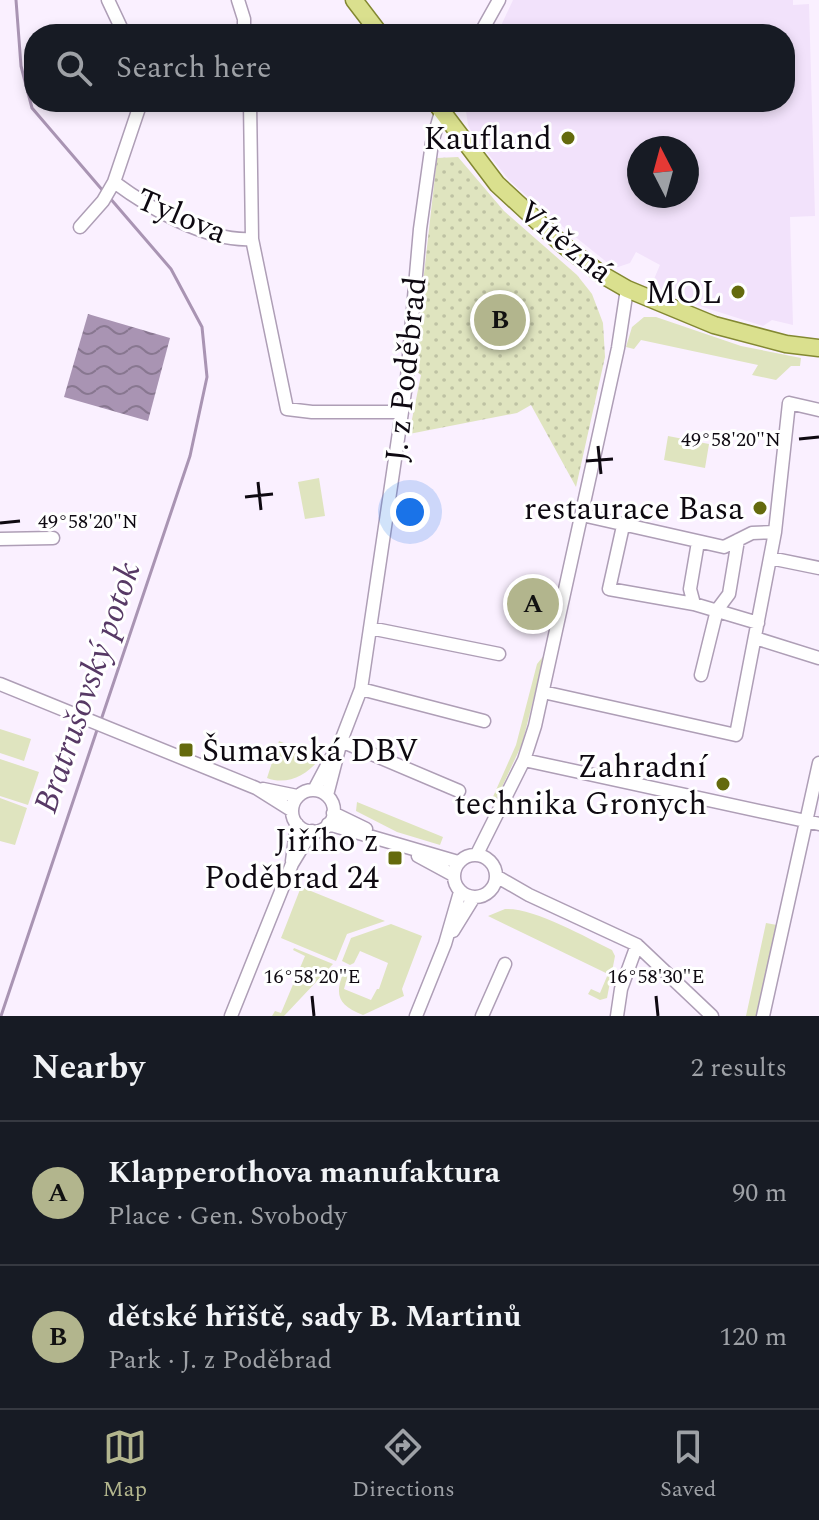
<!DOCTYPE html>
<html lang="en">
<head>
<meta charset="utf-8">
<style>
  :root { --surface:#171b24; --page:#20242c; --text:#f1f3f6; --muted:#9ea1a6; --line:#363941; --accent:#b2b58d }
  body { margin:0; font-family:Spectral,serif; background:var(--page); color:var(--text) }
  .compass { position:absolute; left:627px; top:136px; width:72px; height:72px; border-radius:50%; background:var(--surface); box-shadow:0 4px 12px #0003; rotate:354deg }
  .you { position:absolute; left:410px; top:512px; width:28px; height:28px; margin:-20px; border:6px solid #fff; border-radius:50%; background:#1a73e8; box-shadow:0 0 0 12px #1a73e833 }
  .badge { display:grid; place-items:center; width:52px; height:52px; border-radius:50%; background:var(--accent); color:#111; font-size:26px; font-weight:700 }
  .pin { position:absolute; translate:-50% -50%; border:4px solid #fff; box-shadow:0 2px 8px #0006 }
  .list { margin:0; padding:0; list-style:none }
  h2 { display:flex; justify-content:space-between; align-items:center; height:104px; margin:0; padding:0 32px; font-size:34px }
  h2 small { font-size:26px; font-weight:400; color:var(--muted) }
  .list li { display:grid; grid-template-columns:52px 1fr auto; gap:24px; align-items:center; box-sizing:border-box; height:144px; padding:0 32px; border-top:2px solid var(--line) }
  .list b { display:block; font-size:30px; white-space:nowrap }
  .list p { margin:0; font-size:26px; white-space:nowrap; color:var(--muted) }
  .list em { font-size:26px; font-style:normal; color:var(--muted) }
  .icon { flex:none; width:44px; height:44px; fill:none; stroke:currentColor; stroke-width:2; stroke-linecap:round; stroke-linejoin:round }
  .map { position:relative; flex:none; width:819px; height:1016px; overflow:hidden }
  .search { position:absolute; background:var(--surface); box-shadow:0 4px 12px #0003; left:24px; right:24px; top:24px; height:88px; display:flex; align-items:center; gap:20px; box-sizing:border-box; padding:0 28px; border-radius:32px; color:var(--muted); font-size:30px }
  .sheet { height:392px; background:var(--surface) }
  nav { display:flex; justify-content:space-around; align-items:center; box-sizing:border-box; height:112px; border-top:2px solid var(--line); background:var(--surface); font-size:22px; color:var(--muted) }
  nav a { display:grid; justify-items:center; gap:4px }
  nav .on { color:var(--accent) }
  .map>svg:first-child { display:block }
  .built { fill:#f2e2fb; fill-rule:evenodd }
  .green { fill:#dfe4bf }
  .park { fill:url(#park-dots) }
  .water { fill:url(#water-waves) }
  .lines { fill:none; stroke-linecap:round; stroke-linejoin:round }
  .stream { stroke:#a994b3; stroke-width:3 }
  .minor-casing { stroke:#ae9eb6; stroke-width:15 }
  .major-casing { stroke:#838832; stroke-width:19 }
  .minor { stroke:#fff; stroke-width:12 }
  .major { stroke:#dae08e; stroke-width:16 }
  .ticks { fill:none; stroke:#0e0911; stroke-width:3 }
  .poi-dot { fill:#646a0d; stroke:#fff; stroke-width:3 }
  .labels { text-anchor:middle; stroke-width:6; stroke-linejoin:round; paint-order:stroke }
  .poi-label { font-size:32px; fill:#0e0911; stroke:#fff; text-anchor:end }
  .street-label { font-size:32px; fill:#0e0911; stroke:#fff }
  .water-label { font-size:34px; font-style:italic; fill:#573965; stroke:#fff }
  .ticks-label { font-size:20px; text-anchor:middle; fill:#0e0911; stroke:#fff; stroke-width:6; stroke-linejoin:round; paint-order:stroke }
</style>
</head>
<body>
<div class="map">
<svg width="819" height="1016" viewBox="0 0 819 1016">
  <defs>
    <pattern id="park-dots" width="8" height="8" patternUnits="userSpaceOnUse" patternTransform="scale(2)"><rect width="8" height="8" fill="#dfe4bf"/><path d="M2 2h.1M6 6h.1" fill="none" stroke="#bec2a3" stroke-width="1.8" stroke-linecap="round"/></pattern>
    <pattern id="water-waves" width="16" height="10" patternUnits="userSpaceOnUse" patternTransform="scale(2)"><rect width="16" height="10" fill="#a994b3"/><path d="M0 5q4-4 8 0t8 0" fill="none" stroke="#887790"/></pattern>
  </defs>
  <rect width="100%" height="100%" fill="#faf0ff"/>
  <!-- built -->
  <path class="built" d="M513,0H793V5L809,4L815,216L790,217L793,325L772,320L763,326L687,302L659,290L654,279L660,265L636,252L630,263L618,267L609,264L542,210L509,180L473,135L468,125L465,104L466,102H785V34H497ZM639,148H687V196H639Z"/>
  <!-- green -->
  <path class="green" d="M644,317H656L741,346L801,358L800,366H791L776,380L752,375L758,365L641,340L634,349L626,347L632,327Z
    M668,436L709,444L705,468L664,460Z
    M319,478L325,516L305,519L298,482Z
    M545,654L522,744L495,802L492,799L516,745L537,664Z
    M0,729L31,739L24,761L0,753Z
    M279,741L320,758C309,774 288,786 267,778Z
    M0,759L39,772L28,805L0,796Z
    M0,798L27,808L15,845L0,841Z
    M357,802L443,837L440,845L397,832L356,811Z
    M301,887L385,921L347,934L336,961L281,938Z
    M505,909C532,907 586,937 612,950L615,956L607,998L600,1000L588,994L591,989L600,993L608,974L488,916Z
    M766,923L777,925L758,1016H746Z
    M391,924L422,936L402,989L404,996L363,1015C337,1005 334,994 345,969L349,971L344,989L371,1000L377,989H379L388,963L360,951L354,963L350,965L342,961L351,938Z
    M294,948L333,964L284,1016H272L275,1011L281,1013L305,956L293,950Z"/>
  <!-- park -->
  <path class="park" d="M458,157L504,211L577,275L592,294L603,323L605,357L576,487L531,405L517,413L409,434L421,375L417,372V336L437,158Z"/>
  <!-- water -->
  <path class="water" d="M88,314L170,338L148,421L64,397Z"/>
  <g class="lines">
    <!-- stream -->
    <path class="stream" d="M16,0L21,66L32,108L104,192
      M100,723L190,456L207,377L202,327L171,269L109,197
      M1,1016L97,730"/>
    <defs>
      <path id="minor" d="M108,0L124,34
        M238,0L244,19V34
        M480,34L499,0
        M141,102L114,182C149,208 207,242 252,239
        M250,102L252,239L287,409L312,412H401
        M80,227L103,201L114,182
        M582,515L724,547L752,533L775,532L789,403L819,410
        M623,526L609,589L694,604
        M0,539L53,538
        M698,542L690,589L694,604L758,623
        M770,558L819,568
        M370,628L499,654
        M755,638L819,658
        M701,675L717,610L729,594L738,540
        M0,684L256,788L291,810
        M361,689L484,721
        M543,692L736,735L775,532
        M341,741L459,791
        M524,760L819,824
        M263,789L297,796
        M314,790L331,758
        M292 811a21 21 0 1 1 42 0a21 21 0 1 1-42 0Z
        M327,795L341,741L361,689L407,378L420,229L432,143L443,105
        M333,813L366,829
        M328,824L458,862
        M477,854L524,760L535,726L618,348L627,289
        M454 876a21 21 0 1 1 42 0a21 21 0 1 1-42 0Z
        M418,856L453,875
        M292,861L297,824
        M496,876L529,895L637,945L712,1016
        M453,931L474,897
        M231,1016L292,864L312,831
        M416,1016L445,944L460,892
        M482,1016L505,964
        M617,1016L621,989L637,945
        M763,1016L819,763"/>
      <path id="major" d="M354,0L380,34
        M435,102L497,184L562,244L601,274L627,289L714,325L786,344L819,348"/>
    </defs>
    <!-- minor casing -->
    <use href="#minor" class="minor-casing"/>
    <!-- major casing -->
    <use href="#major" class="major-casing"/>
    <!-- minor -->
    <use href="#minor" class="minor"/>
    <!-- major -->
    <use href="#major" class="major"/>
  </g>
  <!-- ticks -->
  <path class="ticks" d="M799,439L819,437M598,446L601,474M586,461L613,459M258,482L261,510M245,497L273,494M0,523L20,521M312,996L314,1016M656,996L658,1016"/>
  <!-- markers -->
  <g class="poi-dot">
    <circle cx="568" cy="138" r="8"/>
    <circle cx="738" cy="292" r="8"/>
    <circle cx="760" cy="508" r="8"/>
    <rect x="178" y="742" width="16" height="16" rx="4"/>
    <circle cx="723" cy="784" r="8"/>
    <rect x="387" y="850" width="16" height="16" rx="4"/>
  </g>
  <g class="labels">
    <!-- poi labels -->
    <g class="poi-label">
      <text x="552" y="149">Kaufland</text>
      <text x="722" y="303">MOL</text>
      <text x="744" y="519">restaurace Basa</text>
      <text x="202" y="761" text-anchor="start">Šumavská DBV</text>
      <text x="707" y="777">Zahradní<tspan x="707" dy="37">technika Gronych</tspan></text>
      <text x="379" y="851">Jiřího z<tspan x="379" dy="37">Poděbrad 24</tspan></text>
    </g>
    <!-- street labels -->
    <g class="street-label">
      <text transform="translate(182 215) rotate(23)" y="11">Tylova</text>
      <text transform="translate(566 241) rotate(39)" y="11">Vítězná</text>
      <text transform="translate(405 369) rotate(-84)" y="11">J. z Poděbrad</text>
    </g>
    <!-- water labels -->
    <g class="water-label">
      <text transform="translate(86 687) rotate(-71)" y="12">Bratrušovský potok</text>
    </g>
  </g>
  <g class="ticks-label">
    <text x="731" y="446">49°58'20"N</text>
    <text x="88" y="528">49°58'20"N</text>
    <text x="312" y="983">16°58'20"E</text>
    <text x="656" y="983">16°58'30"E</text>
  </g>
</svg>
<svg class="compass" viewBox="-18 -18 36 36"><path d="M0-13l5 13h-10z" fill="#e53935"/><path d="M0 13l5-13h-10z" fill="#9ea1a6"/></svg>
<div class="you"></div>
<div class="pin badge" style="left:533px;top:604px">A</div>
<div class="pin badge" style="left:500px;top:320px">B</div>
<div class="search"><svg class="icon" aria-label="search" viewBox="0 0 24 24"><circle cx="10" cy="10" r="6"/><path d="M15 15l6 6"/></svg>Search here</div>
</div>
<section class="sheet">
<h2>Nearby<small>2 results</small></h2>
<ul class="list">
<li><span class="badge">A</span><div><b>Klapperothova manufaktura</b><p>Place · Gen. Svobody</p></div><em>90 m</em></li>
<li><span class="badge">B</span><div><b>dětské hřiště, sady B. Martinů</b><p>Park · J. z Poděbrad</p></div><em>120 m</em></li>
</ul>
</section>
<nav>
<a class="on"><svg class="icon" aria-label="map" viewBox="0 0 24 24"><path d="M3 6l6-2 6 2 6-2v14l-6 2-6-2-6 2zM9 4v14M15 6v14"/></svg>Map</a>
<a><svg class="icon" aria-label="directions" viewBox="0 0 24 24"><path d="M12 3l9 9-9 9-9-9zM9 14v-3h6M13 9l2 2-2 2"/></svg>Directions</a>
<a><svg class="icon" aria-label="saved" viewBox="0 0 24 24"><path d="M7 4h10v16l-5-4-5 4z"/></svg>Saved</a>
</nav>
</body>
</html>
